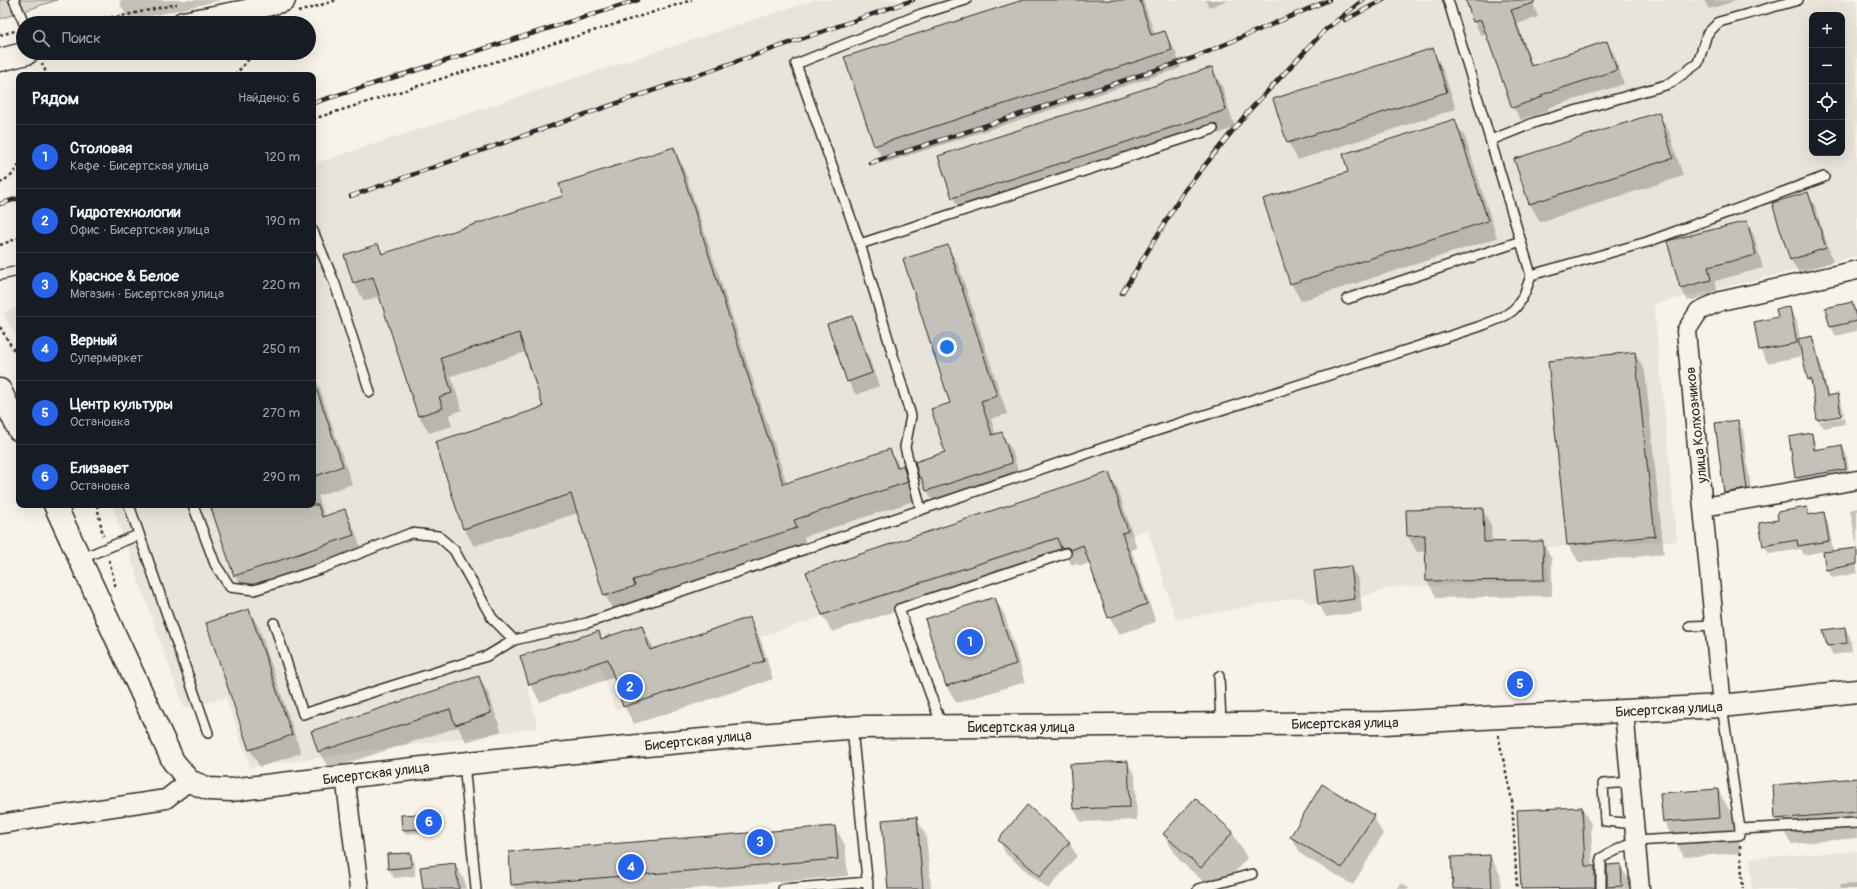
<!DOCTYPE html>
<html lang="ru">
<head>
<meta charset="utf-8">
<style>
  :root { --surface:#171b24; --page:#242831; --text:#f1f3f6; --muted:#9ea1a6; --line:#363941; --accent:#2563eb }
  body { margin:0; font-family:Pangolin,sans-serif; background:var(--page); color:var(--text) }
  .controls { position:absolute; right:12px; top:12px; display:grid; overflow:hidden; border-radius:8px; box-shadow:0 4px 16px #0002 }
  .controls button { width:36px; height:36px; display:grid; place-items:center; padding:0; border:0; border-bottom:1px solid var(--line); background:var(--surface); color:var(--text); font:20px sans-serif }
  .you { position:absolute; left:947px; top:347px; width:14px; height:14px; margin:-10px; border:3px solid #fff; border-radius:50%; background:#1a73e8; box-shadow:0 0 0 6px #1a73e833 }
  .badge { display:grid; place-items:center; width:26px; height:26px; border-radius:50%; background:var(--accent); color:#fff; font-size:13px; font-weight:700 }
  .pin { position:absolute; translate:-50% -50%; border:2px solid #fff; box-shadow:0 1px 4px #0006 }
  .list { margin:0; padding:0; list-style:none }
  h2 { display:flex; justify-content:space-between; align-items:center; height:52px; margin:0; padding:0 16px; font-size:17px }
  h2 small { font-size:13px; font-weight:400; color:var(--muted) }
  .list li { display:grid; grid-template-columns:26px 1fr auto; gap:12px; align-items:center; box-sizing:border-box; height:64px; padding:0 16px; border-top:1px solid var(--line) }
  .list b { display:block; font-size:15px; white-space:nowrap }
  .list p { margin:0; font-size:13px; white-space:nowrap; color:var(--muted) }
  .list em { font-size:13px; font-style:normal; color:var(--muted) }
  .icon { flex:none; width:22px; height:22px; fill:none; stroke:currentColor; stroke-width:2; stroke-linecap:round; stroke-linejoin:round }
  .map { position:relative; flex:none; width:1857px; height:889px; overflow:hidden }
  .search { position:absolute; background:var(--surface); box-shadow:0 4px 16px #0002; left:16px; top:16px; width:300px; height:44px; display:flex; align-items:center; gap:10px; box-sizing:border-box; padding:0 14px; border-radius:22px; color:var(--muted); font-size:15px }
  .panel { position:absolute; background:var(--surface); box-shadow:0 4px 16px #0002; left:16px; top:72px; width:300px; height:436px; border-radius:8px }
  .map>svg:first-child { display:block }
  .built { fill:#e8e4da; fill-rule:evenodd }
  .green { fill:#dad6cc; stroke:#82807c }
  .shadow { fill:#0003 }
  .building { fill:#c4c1b9; stroke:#2b2b2b }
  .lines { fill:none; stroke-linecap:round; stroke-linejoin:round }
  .service-casing { stroke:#2b2b2b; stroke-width:12 }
  .minor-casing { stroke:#2b2b2b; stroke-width:21 }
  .secondary-casing { stroke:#2b2b2b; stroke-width:25 }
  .primary-casing { stroke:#2b2b2b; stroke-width:25 }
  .path { stroke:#2b2b2b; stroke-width:2.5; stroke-dasharray:3 3; stroke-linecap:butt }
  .service { stroke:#f7f3e8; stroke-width:9 }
  .minor { stroke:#f7f3e8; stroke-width:18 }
  .secondary { stroke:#f7f3e8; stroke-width:22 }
  .primary { stroke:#f7f3e8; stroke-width:22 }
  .rail-casing { stroke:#2b2b2b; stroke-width:4.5 }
  .rail { stroke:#f7f3e8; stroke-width:3; stroke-dasharray:9; stroke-linecap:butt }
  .labels { text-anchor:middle; stroke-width:3.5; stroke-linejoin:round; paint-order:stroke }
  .street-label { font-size:14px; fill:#2b2b2b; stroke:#f7f3e8 }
</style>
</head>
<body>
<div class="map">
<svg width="1857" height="889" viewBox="0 0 1857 889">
  <rect width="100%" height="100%" fill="#f7f3e8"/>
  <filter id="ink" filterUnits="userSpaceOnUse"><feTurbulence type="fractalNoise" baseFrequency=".025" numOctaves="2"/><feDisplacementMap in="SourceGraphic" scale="8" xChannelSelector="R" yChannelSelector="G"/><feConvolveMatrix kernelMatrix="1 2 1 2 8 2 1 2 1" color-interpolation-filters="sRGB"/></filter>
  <g filter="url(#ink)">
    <!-- built -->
    <path class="built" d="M814,0H1857V256L1654,304L1677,541L1547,547L1550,582L1393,587L1358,598L1312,604L1299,597L1176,620L1148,530L1062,556L1056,540L760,637L768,661L615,710L600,665L528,687L538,728L250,767L226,698L184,708L112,505H313V164ZM1812,15H1842V153H1812Z
      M19,306V341L3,313Z
      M1857,851V889H1752L1750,858Z"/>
    <!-- green -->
    <path class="green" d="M0,0H57L0,19Z"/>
    <!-- shadow -->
    <path class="shadow" d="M120,0H222L130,21L121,6Z
      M1026,0H1143L1155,35L1164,32L1175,50L1181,68L885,163L875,145Z
      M1205,0H1228L1209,7Z
      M1467,0H1532L1538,17L1518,24L1533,67L1607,43L1615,56L1624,84L1548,108V111L1521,120L1513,107L1487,33L1481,35L1474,22Z
      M1704,0H1739L1709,9Z
      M1432,49L1442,67L1456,109L1298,160L1288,142Z
      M1212,68L1222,86L1235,128L963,216L953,198L939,156Z
      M1658,113L1669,131L1683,176L1540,222L1530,204L1515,160Z
      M1454,120L1465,137L1497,238L1301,301L1291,283L1350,172Z
      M673,148L683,166L787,484L890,450L900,467L903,466L913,484L917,500L804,537L806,545L643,598L645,604L615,613L605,595L578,513L474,546L464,529L544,408L526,352L451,376L462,410L449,415L452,426L429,433L419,416L380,296L364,301L354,283L345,256L378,245L384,255L565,196Z
      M1807,193L1815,206L1833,262L1799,273L1791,260L1773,204Z
      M1746,222L1754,235L1763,268L1715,281L1718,293L1688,301L1681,288Z
      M947,246L958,264L1007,414L991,419L996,435L1001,433L1012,450L1021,481L937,508L920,478L916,462L947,452L951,404Z
      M1852,303L1857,313V331L1836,336L1831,327L1827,308Z
      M1789,308L1797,321L1800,339L1812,337L1816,345L1829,397L1837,395L1842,404L1844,415L1820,419V421L1844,417L1845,424L1823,428L1818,420L1813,387L1809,379L1803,356L1768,363L1760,350L1755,323L1779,318Z
      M852,317L859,330L879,386L856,395L848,381Z
      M1635,353L1645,371L1664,554L1579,562L1568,545Z
      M313,369L352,484L318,496L325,517L344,510L354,528L363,553L245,593L235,575L211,505H313Z
      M1738,422L1743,430L1752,497L1731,501L1725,492Z
      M1811,435L1815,441L1817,450L1842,446L1846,453L1850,476L1800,484L1796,477Z
      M1108,473L1118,490L1137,548L1131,550L1156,622L1119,634L1109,617L1091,563L1081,566L1077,564L1072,565L1066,555L832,632L822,615Z
      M1806,508L1810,515L1823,513L1828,522L1833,550L1827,551V553L1857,549V573L1832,578L1827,570L1824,551L1804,555L1801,549L1769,554L1764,545L1779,521Z
      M1857,508V546L1850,510Z
      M1482,509L1491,525L1492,543L1542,542L1552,559V596L1437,598L1427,581V552H1417L1408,536Z
      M1351,567L1359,581L1362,612L1326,617L1319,604Z
      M995,598L1005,616L1025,682L957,703L946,686Z
      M249,610L259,628L301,753L260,767L250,750Z
      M749,618L759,636L773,679L634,724L624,706L615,677L540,702L530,684L598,632L602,639L642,626L654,649Z
      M1845,628L1850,637L1852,652L1833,655L1828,646L1824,631Z
      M479,677L489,695L501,731L466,742L458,727L329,769L319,752Z
      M1127,762L1135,775L1137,820L1081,822L1074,809L1071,765Z
      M1857,779V838L1791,844L1776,818Z
      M1718,790L1738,825L1740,853L1684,857L1664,822Z
      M1582,808L1591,824L1593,867L1604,883V889H1522L1518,811Z
      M438,814L441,818L442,831L405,834L403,830L402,816Z
      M1373,816L1383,834L1353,885L1302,855L1291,837Z
      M916,818L926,836L931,889H889Z
      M835,827L845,845L848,876L690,889H515L512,885Z
      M1232,832L1247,858L1220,889H1212L1179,860L1164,835Z
      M999,840L1069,842L1077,856L1048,889L1006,854Z
      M410,854L415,863V876L394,878L389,869Z
      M1490,856L1500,874L1501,889H1454Z
      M455,864L465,881L466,889H424Z
      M1620,865L1630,882V889H1608V866Z
      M1402,883L1410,889H1397Z
      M1857,884V889H1840L1839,885Z"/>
    <!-- building -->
    <path class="building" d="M1023,0H1140L1151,35L1165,31L1172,50L874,146L844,57Z
      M1466,0H1534V3L1511,10L1531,66L1607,41L1617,70L1541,95L1542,97L1512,108L1481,20L1473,22Z
      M1433,48L1447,92L1287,143L1273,99Z
      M1212,67L1226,110L952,198L938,156Z
      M1659,112L1673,158L1529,204L1514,159Z
      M1455,119L1488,221L1290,284L1263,199L1348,172L1343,154Z
      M674,147L783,484L890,449L897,468L903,465L908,482L794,520L797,528L633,580L635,586L604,596L571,494L463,529L435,442L543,407L519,333L441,358L452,393L439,397L443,408L418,416L373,277L353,283L344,255L378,244L382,254L563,196L559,184Z
      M1808,192L1826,248L1790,260L1772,203Z
      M1747,221L1756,255L1708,267L1711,280L1680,288L1667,241Z
      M948,245L997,396L981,401L992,435L1002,432L1012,463L926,491L921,477L919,478L915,462L945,452L931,409L950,403L903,259Z
      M1852,302L1857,321L1830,327L1825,308Z
      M1790,307L1797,343L1759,350L1754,322L1778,317L1776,309Z
      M852,316L872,373L847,382L827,324Z
      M1812,336L1827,396L1838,394L1841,416L1817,420L1811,379L1808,380L1798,339Z
      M1635,352L1655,536L1567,545L1548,361Z
      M315,385L343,466L313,477V386Z
      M1738,420L1747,489L1724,493L1715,423Z
      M1812,433L1814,450L1842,445L1846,469L1795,478L1789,437Z
      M1109,472L1128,531L1122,533L1147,604L1108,618L1083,545L1071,550L1067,547L1061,548L1057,538L822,615L806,572Z
      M210,505H318L322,517L345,509L354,535L234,576Z
      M1807,507L1808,515L1824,512L1829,541L1798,546L1797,540L1763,546L1759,523L1778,520L1777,512Z
      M1483,508L1484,542L1543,541L1544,580L1426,581L1425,535L1407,536L1406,510Z
      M1857,548V564L1826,570L1823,552Z
      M1351,566L1355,599L1318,604L1314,571Z
      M995,597L1016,664L946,686L925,619Z
      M249,609L292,735L249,750L206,623Z
      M750,617L764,661L623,707L608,659L529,685L520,656L599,631L601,639L642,625L650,650Z
      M1845,627L1847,643L1827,646L1823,630Z
      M479,676L491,713L455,725L450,709L318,752L311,731Z
      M1128,761L1130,807L1073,809L1070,764Z
      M1857,778V812L1775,819L1773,785Z
      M1322,784L1374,815L1342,868L1290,837Z
      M1718,789L1720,818L1663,822L1660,793Z
      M1195,798L1233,832L1201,868L1163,834Z
      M1027,805L1070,842L1040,876L998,840Z
      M1582,807L1585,866H1595V888L1521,889L1517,810Z
      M439,813L440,828L402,830L401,815Z
      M917,817L923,889H888L882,820Z
      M835,826L838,859L511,885L509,852Z
      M411,853V867L388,869L387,854Z
      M1490,855L1492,889H1453L1451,857Z
      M455,863L459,889H423L420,867Z
      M1621,864L1622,886L1607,887V865Z"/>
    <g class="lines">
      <defs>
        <path id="service" d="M14,0L24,23
          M1491,140L1536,122L1669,84L1698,63L1707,34L1719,22L1798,0
          M313,231L335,284L370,392
          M860,244L796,64L921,14L966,0
          M0,275L19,271
          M1531,275L1647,242L1824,177
          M1347,299L1521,241
          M129,505L208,733
          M193,505L215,564L230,587L254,590L320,569L411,533L438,536L454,550L492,618L514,640L587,623L1109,446L1478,327C1512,314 1520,312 1531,275L1448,0
          M921,510L905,447L911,416L860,244L1213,129
          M80,559L138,535
          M274,623L303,714L487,656L514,640
          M1690,626L1715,625
          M1219,676L1221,724
          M1722,706L1740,829L1857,823
          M942,726L899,609L1066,553
          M852,728L868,889
          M464,763L476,889
          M1632,782L1603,784L1605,821L1634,824
          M783,889L868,882
          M1198,889L1252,874
          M1601,889V858L1635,841L1739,835L1740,829"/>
        <path id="minor" d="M1704,507L1857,480
          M1722,706L1686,331L1699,311L1721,301L1857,270
          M1624,711L1640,889
          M345,776L359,889
          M0,824L166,799L189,781"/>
        <path id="secondary" d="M0,390L19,430
          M55,505L173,761L189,781L209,789L231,790C441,765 651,742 862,727L1384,723L1722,706L1857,691"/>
        <path id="primary" d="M183,23L246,11L284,0
          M0,60L27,53"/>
      </defs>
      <!-- service casing -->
      <use href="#service" class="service-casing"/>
      <!-- minor casing -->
      <use href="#minor" class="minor-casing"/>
      <!-- secondary casing -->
      <use href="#secondary" class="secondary-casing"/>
      <!-- primary casing -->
      <use href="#primary" class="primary-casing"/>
      <!-- path -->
      <path class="path" d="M298,12L337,0
        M63,23L122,16L177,4
        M0,35L15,31
        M42,63L47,75
        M235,75L254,53
        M313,119L692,0
        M0,183L12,175L19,165
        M0,245L19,238
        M0,327L19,359
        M97,505L103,536
        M109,560L116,588
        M1498,735L1512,800L1517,889
        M1740,846L1743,889"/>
      <!-- service -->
      <use href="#service" class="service"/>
      <!-- minor -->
      <use href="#minor" class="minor"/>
      <!-- secondary -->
      <use href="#secondary" class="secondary"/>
      <!-- primary -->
      <use href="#primary" class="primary"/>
      <defs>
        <path id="rail" d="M1345,20L1383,0
          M313,103L638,0
          M870,163L1193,58L1329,0
          M351,196L913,0
          M0,204L19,198
          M1122,293L1185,190L1247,113L1325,30L1363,0"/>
      </defs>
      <!-- rail casing -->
      <use href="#rail" class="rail-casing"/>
      <!-- rail -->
      <use href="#rail" class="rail"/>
    </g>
  </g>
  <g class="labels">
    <!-- street labels -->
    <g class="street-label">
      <text transform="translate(1696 425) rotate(-96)" y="5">улица Колхозников</text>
      <text transform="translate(1669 709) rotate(-3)" y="5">Бисертская улица</text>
      <text transform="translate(1345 723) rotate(-1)" y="5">Бисертская улица</text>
      <text x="1021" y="732">Бисертская улица</text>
      <text transform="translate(698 740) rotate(-6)" y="5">Бисертская улица</text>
      <text transform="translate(376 773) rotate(-7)" y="5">Бисертская улица</text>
    </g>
  </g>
</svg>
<div class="controls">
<button>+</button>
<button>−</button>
<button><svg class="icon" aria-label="locate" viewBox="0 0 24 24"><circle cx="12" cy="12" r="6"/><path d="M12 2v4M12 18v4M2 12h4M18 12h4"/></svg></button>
<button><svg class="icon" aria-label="layers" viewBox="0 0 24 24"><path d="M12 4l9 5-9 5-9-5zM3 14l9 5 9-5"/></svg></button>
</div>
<div class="you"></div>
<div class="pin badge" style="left:970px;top:642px">1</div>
<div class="pin badge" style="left:630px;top:687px">2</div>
<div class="pin badge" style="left:760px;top:842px">3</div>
<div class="pin badge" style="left:631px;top:867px">4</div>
<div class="pin badge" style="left:1520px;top:684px">5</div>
<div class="pin badge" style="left:429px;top:822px">6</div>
<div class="search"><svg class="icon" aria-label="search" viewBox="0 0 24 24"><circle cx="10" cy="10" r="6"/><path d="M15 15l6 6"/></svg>Поиск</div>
<section class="panel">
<h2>Рядом<small>Найдено: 6</small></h2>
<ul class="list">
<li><span class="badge">1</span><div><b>Столовая</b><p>Кафе · Бисертская улица</p></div><em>120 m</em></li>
<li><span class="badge">2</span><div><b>Гидротехнологии</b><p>Офис · Бисертская улица</p></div><em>190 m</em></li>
<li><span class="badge">3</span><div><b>Красное &amp; Белое</b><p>Магазин · Бисертская улица</p></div><em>220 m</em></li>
<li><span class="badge">4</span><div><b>Верный</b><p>Супермаркет</p></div><em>250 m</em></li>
<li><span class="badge">5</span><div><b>Центр культуры</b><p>Остановка</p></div><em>270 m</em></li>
<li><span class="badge">6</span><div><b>Елизавет</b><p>Остановка</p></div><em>290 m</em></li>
</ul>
</section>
</div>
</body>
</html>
